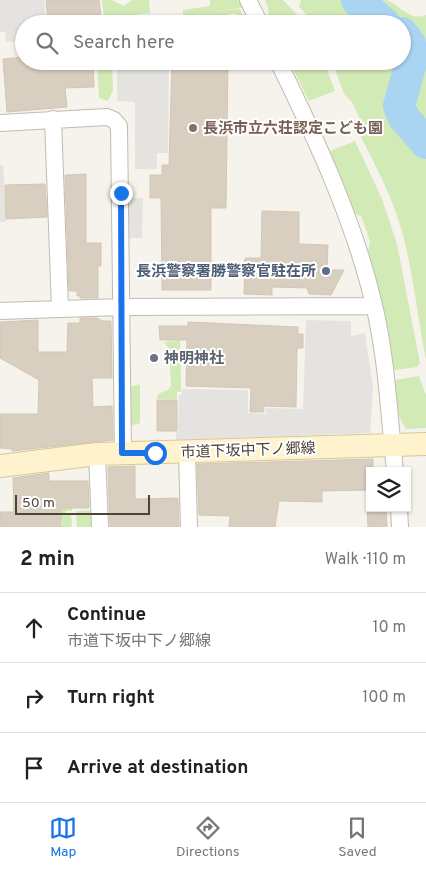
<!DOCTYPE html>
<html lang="en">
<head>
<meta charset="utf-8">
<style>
  :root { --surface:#fff; --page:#f6f6f6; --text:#222; --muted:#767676; --line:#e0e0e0; --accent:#1a73e8 }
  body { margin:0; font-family:Overpass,"Noto Sans JP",sans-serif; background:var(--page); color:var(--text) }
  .controls { position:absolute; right:15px; bottom:15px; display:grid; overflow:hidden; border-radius:0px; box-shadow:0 1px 4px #0004 }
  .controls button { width:45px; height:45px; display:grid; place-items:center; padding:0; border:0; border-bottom:1px solid var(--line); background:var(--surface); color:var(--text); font:25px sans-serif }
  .scale { position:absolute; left:15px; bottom:12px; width:135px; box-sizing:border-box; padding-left:5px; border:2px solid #4b4439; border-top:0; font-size:14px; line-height:18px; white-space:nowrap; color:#4b4439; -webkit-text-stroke:4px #fff; paint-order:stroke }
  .stop { position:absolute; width:15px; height:15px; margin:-11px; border:4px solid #1a73e8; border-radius:50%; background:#fff }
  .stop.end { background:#1a73e8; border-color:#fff; box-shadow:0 1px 5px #0008 }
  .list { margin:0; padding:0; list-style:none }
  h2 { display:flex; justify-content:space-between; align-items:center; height:65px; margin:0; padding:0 20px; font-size:21px }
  h2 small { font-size:16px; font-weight:400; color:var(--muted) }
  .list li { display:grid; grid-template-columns:32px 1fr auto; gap:15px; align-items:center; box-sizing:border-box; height:70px; padding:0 20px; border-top:1px solid var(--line) }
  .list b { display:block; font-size:19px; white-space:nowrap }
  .list p { margin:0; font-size:16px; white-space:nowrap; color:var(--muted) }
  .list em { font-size:16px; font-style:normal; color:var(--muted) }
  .icon { flex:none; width:28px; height:28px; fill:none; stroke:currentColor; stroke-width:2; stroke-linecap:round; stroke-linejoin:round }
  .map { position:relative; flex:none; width:426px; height:527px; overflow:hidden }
  .search { position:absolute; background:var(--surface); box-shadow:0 1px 4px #0004; left:15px; right:15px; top:15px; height:55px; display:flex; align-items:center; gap:12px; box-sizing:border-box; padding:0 18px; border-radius:28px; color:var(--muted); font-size:19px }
  .sheet { height:275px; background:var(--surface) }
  nav { display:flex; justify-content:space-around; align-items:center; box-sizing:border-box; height:70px; border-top:1px solid var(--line); background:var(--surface); font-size:14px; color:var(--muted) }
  nav a { display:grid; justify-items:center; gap:2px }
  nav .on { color:var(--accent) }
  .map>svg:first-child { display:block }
  .green { fill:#d2eab5 }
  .parking { fill:#e5e3e0 }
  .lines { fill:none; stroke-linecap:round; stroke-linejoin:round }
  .river { stroke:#a9d4f2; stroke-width:32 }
  .building { fill:#d8cfc1; stroke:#d3c7b4 }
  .street-casing { stroke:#c2bbae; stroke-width:18 }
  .secondary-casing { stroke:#d6c79b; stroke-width:24 }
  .street { stroke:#fff; stroke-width:16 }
  .secondary { stroke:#fff3cd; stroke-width:22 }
  .route { stroke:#1a73e8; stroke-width:6 }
  .education-dot { fill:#8d6e63; stroke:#fff; stroke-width:2 }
  .service-dot { fill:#5c6f8a; stroke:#fff; stroke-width:2 }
  .worship-dot { fill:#6b7280; stroke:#fff; stroke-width:2 }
  .labels { text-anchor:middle; stroke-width:4; stroke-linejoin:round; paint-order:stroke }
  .education-label { font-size:15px; font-weight:bold; fill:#785e54; stroke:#fff; text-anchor:start }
  .service-label { font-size:15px; font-weight:bold; fill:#4e5e75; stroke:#fff; text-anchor:end }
  .worship-label { font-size:15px; font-weight:bold; fill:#5b616d; stroke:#fff; text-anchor:start }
  .street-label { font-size:15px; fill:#4b4439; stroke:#fff }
</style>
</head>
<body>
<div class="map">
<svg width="426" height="527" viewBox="0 0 426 527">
  <rect width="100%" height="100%" fill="#f6f3ec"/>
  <!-- green -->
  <path class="green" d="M102,0H112L124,6L132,0H149L150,13L111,18V24H105Z
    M210,0H238L242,8L215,11L240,9L246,24H241V17L234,13L224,16L222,24H182L183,10L210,6Z
    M265,0H283L306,24H271C267,15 270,9 265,0Z
    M301,0H346L355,9L361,20L374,24H316L299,7Z
    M365,0C371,0 380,0 386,0C399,3 408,22 426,15V140L420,135L411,121L405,104L406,94L416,72L418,52L416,45L402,27V24H397Z
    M176,15L178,24H114V21Z
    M402,41C418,70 384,96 394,123H403L416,142L426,150V360C418,320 414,279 404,239C395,203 378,170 361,137L364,128L352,102L344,94L332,61H402Z
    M97,61H112L113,90L108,101L99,98Z
    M289,61H324L335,91L309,101Z
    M355,141L382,199L397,244L420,363L417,367L394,370L388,327L368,251L370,241L361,216L354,214L330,151Z
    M180,328L181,392H177V399H157L158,394L168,390L171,385L169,349L164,342L176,341V329Z
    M419,376L426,395V428L406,429L399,416L395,380Z
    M140,384V423L130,426L129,387Z
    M71,485L72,511H66L65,514H71L72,527H62V520H29Z
    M95,510V527H77L76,511Z"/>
  <!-- parking -->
  <path class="parking" d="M0,0H44L46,24H24V41L6,42L5,32H0Z
    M117,61H169L168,153H157V169H135V102L117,101Z
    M3,165L6,222H0V166Z
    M129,198H143L142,238H129Z
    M306,320L351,321V336L365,333L373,387L370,433L176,440V432H178L179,395L182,394V389L248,390V413L266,414V408L303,409Z"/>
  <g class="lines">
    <!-- river -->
    <path class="river" d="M357,0L385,24
      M402,33L410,44L413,55L399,106L404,118L426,143"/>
  </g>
  <!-- building -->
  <path class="building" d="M46,0H99L102,24H48Z
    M24,57V61H93L94,87L65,88L67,107L7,112L3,59Z
    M172,61H228L226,208H211V290H162L161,198H150V175H162V165H169Z
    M86,174V243H101V266H98V298H80V296H77V291H69L65,175Z
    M45,184L47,217L6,219L5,185Z
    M262,211L299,212V244L328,245L327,270H344L331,295L309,294L307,288L272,287V295L244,294L245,258H261Z
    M80,318H97L102,321H111L112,378H92L93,407L112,406L113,440L12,451V449L0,448V414H38L39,380L0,358V322L38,320V352H67L68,323H80Z
    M188,322L298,327V334H303V348H297L296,407L264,406V412H250L251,388L186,386L187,340H160L159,326H188Z
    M157,400H177V431H157Z
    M373,459V471H370V490L322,491V502L279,501L275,527H229L230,516L199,515L197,464Z
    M135,466V499L178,498L179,527H110L108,467Z
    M49,473V481H88L89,508H61V527H0V512H14L13,478Z
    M367,508H386L387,527H368Z"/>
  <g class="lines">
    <defs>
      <path id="street" d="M248,0L260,24
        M278,61C316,139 354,220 374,305C387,359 389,416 395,471
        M53,119L60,309
        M0,123L107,117L114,120L119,126L123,453
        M0,311L121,307L374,306
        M187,452L189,527
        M97,454L100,527
        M399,508L400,527"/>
      <path id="secondary" d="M0,466L97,454L426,444"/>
    </defs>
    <!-- street casing -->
    <use href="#street" class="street-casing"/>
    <!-- secondary casing -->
    <use href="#secondary" class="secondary-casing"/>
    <!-- street -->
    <use href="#street" class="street"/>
    <!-- secondary -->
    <use href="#secondary" class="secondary"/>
  </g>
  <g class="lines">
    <!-- route -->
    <path class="route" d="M121,193L122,453H155"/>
  </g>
  <!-- markers -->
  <circle class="education-dot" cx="193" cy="128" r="5"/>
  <circle class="service-dot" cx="326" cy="271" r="5"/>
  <circle class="worship-dot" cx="154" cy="358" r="5"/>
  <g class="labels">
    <!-- education labels -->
    <g class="education-label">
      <text x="203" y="133">長浜市立六荘認定こども園</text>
    </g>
    <!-- service labels -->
    <g class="service-label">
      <text x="316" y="276">長浜警察署勝警察官駐在所</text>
    </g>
    <!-- worship labels -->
    <g class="worship-label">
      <text x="164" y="363">神明神社</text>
    </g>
    <!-- street labels -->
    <g class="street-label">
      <text transform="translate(248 450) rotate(-2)" y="5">市道下坂中下ノ郷線</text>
    </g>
  </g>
</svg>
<div class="controls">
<button><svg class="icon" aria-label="layers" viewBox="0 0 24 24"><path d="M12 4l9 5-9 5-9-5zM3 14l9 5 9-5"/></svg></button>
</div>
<div class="scale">50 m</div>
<div class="stop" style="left:155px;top:453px"></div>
<div class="stop end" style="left:121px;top:193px"></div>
<div class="search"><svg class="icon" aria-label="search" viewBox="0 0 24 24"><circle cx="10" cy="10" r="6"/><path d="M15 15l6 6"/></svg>Search here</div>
</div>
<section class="sheet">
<h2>2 min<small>Walk · 110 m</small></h2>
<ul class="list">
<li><svg class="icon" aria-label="ahead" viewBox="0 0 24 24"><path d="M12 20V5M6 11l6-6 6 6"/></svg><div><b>Continue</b><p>市道下坂中下ノ郷線</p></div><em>10 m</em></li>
<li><svg class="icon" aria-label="right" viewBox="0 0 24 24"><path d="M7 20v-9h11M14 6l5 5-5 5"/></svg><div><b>Turn right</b></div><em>100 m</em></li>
<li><svg class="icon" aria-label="arrive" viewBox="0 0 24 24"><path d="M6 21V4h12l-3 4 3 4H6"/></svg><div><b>Arrive at destination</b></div></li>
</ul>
</section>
<nav>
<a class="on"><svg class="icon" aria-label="map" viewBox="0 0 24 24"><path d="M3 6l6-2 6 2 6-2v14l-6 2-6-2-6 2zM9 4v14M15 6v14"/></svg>Map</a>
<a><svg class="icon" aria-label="directions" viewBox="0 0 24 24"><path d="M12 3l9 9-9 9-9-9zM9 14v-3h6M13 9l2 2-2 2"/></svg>Directions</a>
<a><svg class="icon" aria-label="saved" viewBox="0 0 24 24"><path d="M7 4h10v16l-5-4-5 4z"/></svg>Saved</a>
</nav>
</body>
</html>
